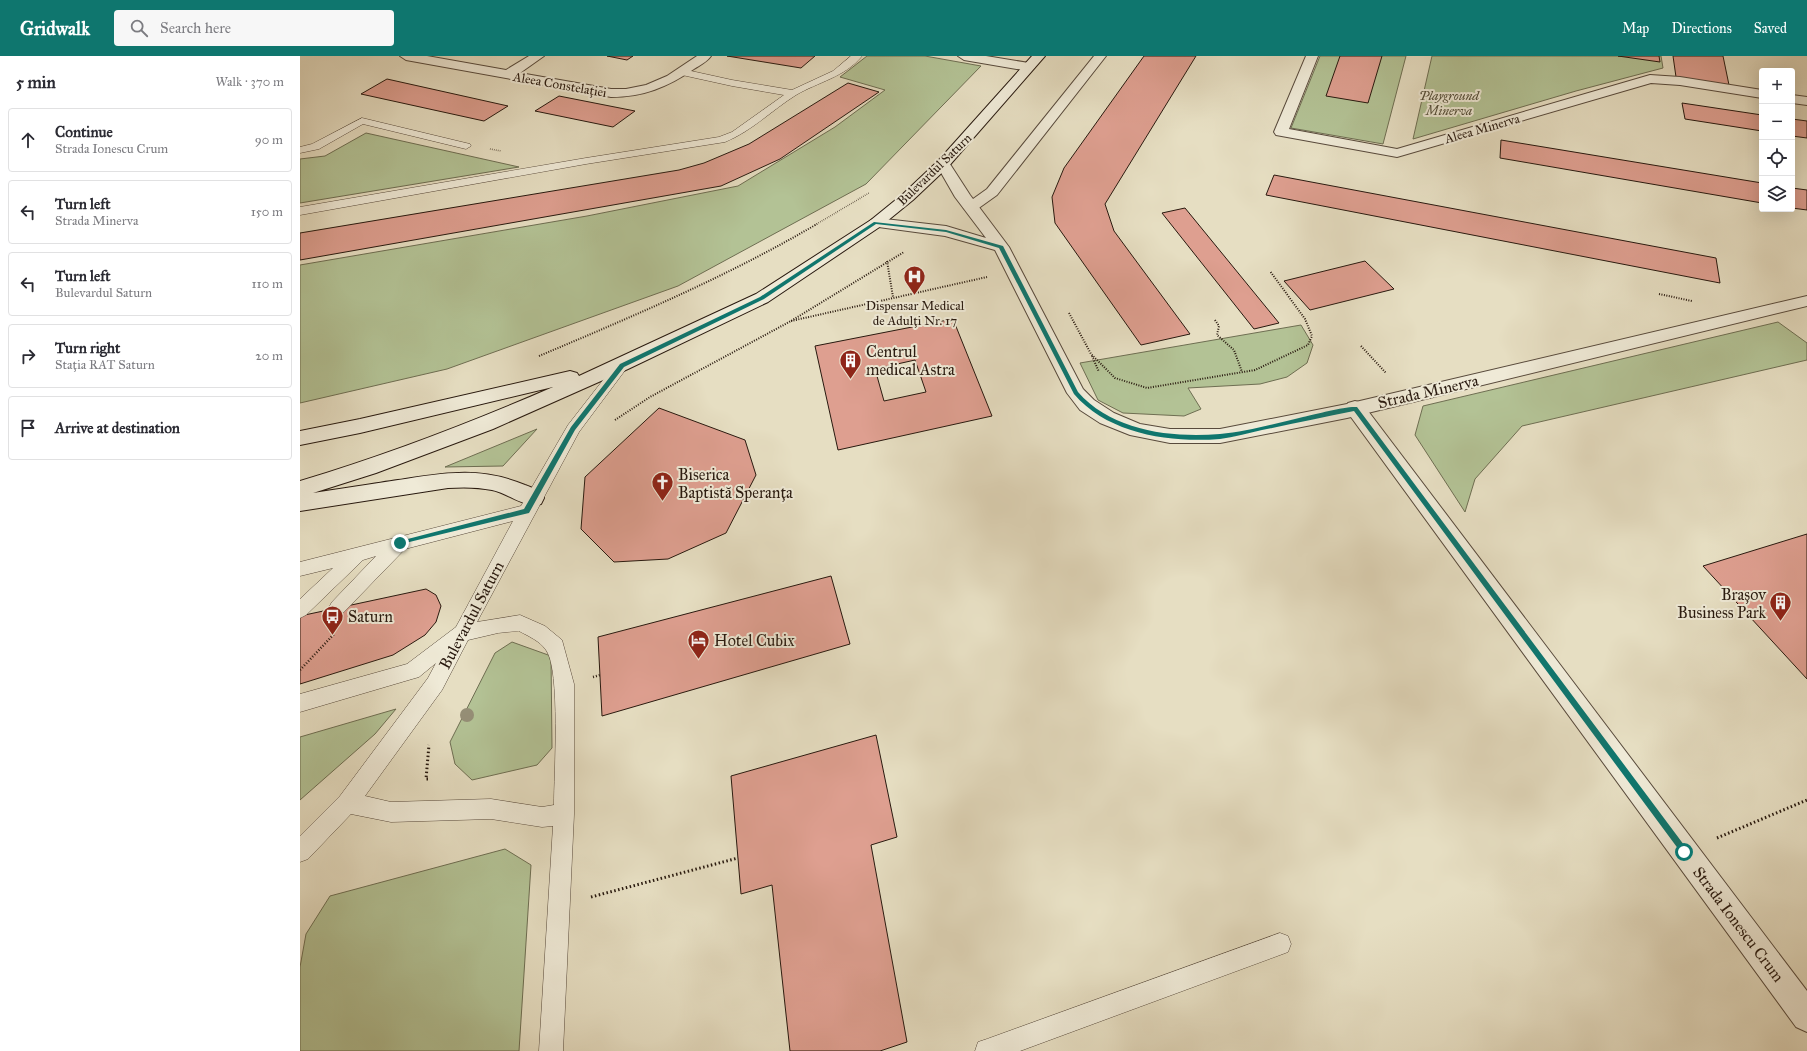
<!DOCTYPE html>
<html lang="en">
<head>
<meta charset="utf-8">
<style>
  :root { --surface:#fff; --page:#f7f7f7; --text:#2b2b33; --muted:#7c7c81; --line:#e1e1e2; --accent:#0f766e }
  body { margin:0; font-family:"IM FELL Great Primer",serif; background:var(--page); color:var(--text) }
  .controls { position:absolute; right:12px; top:12px; display:grid; overflow:hidden; border-radius:4px; box-shadow:0 4px 16px #0002 }
  .controls button { width:36px; height:36px; display:grid; place-items:center; padding:0; border:0; border-bottom:1px solid var(--line); background:var(--surface); color:var(--text); font:20px sans-serif }
  .stop { position:absolute; width:12px; height:12px; margin:-9px; border:3px solid #0f766e; border-radius:50%; background:#fff }
  .stop.end { background:#0f766e; border-color:#fff; box-shadow:0 1px 4px #0008 }
  .list { margin:0; padding:0; list-style:none }
  h2 { display:flex; justify-content:space-between; align-items:center; height:52px; margin:0; padding:0 16px; font-size:17px }
  h2 small { font-size:13px; font-weight:400; color:var(--muted) }
  .list li { display:grid; grid-template-columns:26px 1fr auto; gap:12px; align-items:center; box-sizing:border-box; height:64px; margin:0 8px 8px; padding:0 8px; border:1px solid var(--line); border-radius:4px }
  .list b { display:block; font-size:15px; white-space:nowrap }
  .list p { margin:0; font-size:13px; white-space:nowrap; color:var(--muted) }
  .list em { font-size:13px; font-style:normal; color:var(--muted) }
  .icon { flex:none; width:22px; height:22px; fill:none; stroke:currentColor; stroke-width:2; stroke-linecap:round; stroke-linejoin:round }
  .map { position:relative; flex:none; width:1507px; height:995px; overflow:hidden }
  header { display:flex; align-items:center; gap:24px; box-sizing:border-box; height:56px; padding:0 20px; background:var(--accent); color:#fff }
  header strong { font-size:19px }
  nav { display:flex; gap:22px; margin-inline-start:auto; font-size:14px }
  .search { width:280px; height:36px; background:var(--page); display:flex; align-items:center; gap:10px; box-sizing:border-box; padding:0 14px; border-radius:4px; color:var(--muted); font-size:15px }
  main { display:flex }
  aside { flex:1; background:var(--surface) }
  .map>svg:first-child { display:block }
  .green { fill:#b3c295; stroke:#6e6e52 }
  .building { fill:#de9f90; stroke:#28190f; fill-rule:evenodd }
  .lines { fill:none; stroke-linecap:round; stroke-linejoin:round }
  .service-casing { stroke:#584a3c; stroke-width:1 }
  .minor-casing { stroke:#584a3c; stroke-width:2 }
  .tertiary-casing { stroke:#584a3c; stroke-width:2 }
  .secondary-casing { stroke:#28190f; stroke-width:2 }
  .path-far3 { stroke:#28190f; stroke-width:1.5; stroke-dasharray:0.5 1.5; stroke-linecap:butt }
  .path-far2 { stroke:#28190f; stroke-width:2; stroke-dasharray:1 1.5; stroke-linecap:butt }
  .path-far1 { stroke:#28190f; stroke-width:2.5; stroke-dasharray:1 2; stroke-linecap:butt }
  .path { stroke:#28190f; stroke-width:3; stroke-dasharray:1.5 2.5; stroke-linecap:butt }
  .service { fill:#efead7; fill-rule:evenodd }
  .minor { fill:#efead7; fill-rule:evenodd }
  .tertiary { fill:#efead7; fill-rule:evenodd }
  .secondary { fill:#efead7; fill-rule:evenodd }
  .tree { fill:#958e76 }
  .route { fill:#0f766e }
  .labels { text-anchor:middle; stroke-width:4; stroke-linejoin:round; paint-order:stroke }
  .far-street-label { font-size:13px; fill:#28190f; stroke:#efead7 }
  .far-park-label { font-size:13px; font-style:italic; fill:#524c37; stroke:#efead7 }
  .far-poi-label { font-size:13px; fill:#28190f; stroke:#efead7 }
  .poi-label { font-size:16px; fill:#28190f; stroke:#efead7; text-anchor:start }
  .street-label { font-size:16px; fill:#28190f; stroke:#efead7 }
</style>
</head>
<body>
<header>
<strong>Gridwalk</strong>
<div class="search"><svg class="icon" aria-label="search" viewBox="0 0 24 24"><circle cx="10" cy="10" r="6"/><path d="M15 15l6 6"/></svg>Search here</div>
<nav><a>Map</a><a>Directions</a><a>Saved</a></nav>
</header>
<main>
<aside>
<h2>5 min<small>Walk · 370 m</small></h2>
<ul class="list">
<li><svg class="icon" aria-label="ahead" viewBox="0 0 24 24"><path d="M12 20V5M6 11l6-6 6 6"/></svg><div><b>Continue</b><p>Strada Ionescu Crum</p></div><em>90 m</em></li>
<li><svg class="icon" aria-label="left" viewBox="0 0 24 24"><path d="M17 20v-9H6M10 6l-5 5 5 5"/></svg><div><b>Turn left</b><p>Strada Minerva</p></div><em>150 m</em></li>
<li><svg class="icon" aria-label="left" viewBox="0 0 24 24"><path d="M17 20v-9H6M10 6l-5 5 5 5"/></svg><div><b>Turn left</b><p>Bulevardul Saturn</p></div><em>110 m</em></li>
<li><svg class="icon" aria-label="right" viewBox="0 0 24 24"><path d="M7 20v-9h11M14 6l5 5-5 5"/></svg><div><b>Turn right</b><p>Stația RAT Saturn</p></div><em>20 m</em></li>
<li><svg class="icon" aria-label="arrive" viewBox="0 0 24 24"><path d="M6 21V4h12l-3 4 3 4H6"/></svg><div><b>Arrive at destination</b></div></li>
</ul>
</aside>
<div class="map">
<svg width="1507" height="995" viewBox="0 0 1507 995">
  <rect width="100%" height="100%" fill="#e6dec2"/>
  <filter id="stains"><feTurbulence type="fractalNoise" baseFrequency=".005" numOctaves="4"/><feColorMatrix values="0 0 0 0 .2 0 0 0 0 .09 0 0 0 0 .02 0 0 0 .5 -.17"/></filter>
  <radialGradient id="worn" r=".72"><stop offset=".6" stop-color="#630" stop-opacity="0"/><stop offset="1" stop-color="#630" stop-opacity=".3"/></radialGradient>
  <!-- green -->
  <path class="green" d="M567,0H625L681,10L566,128L378,230L147,313L0,347V209L287,160L438,130L535,71L585,34L540,21Z
    M1020,0H1106L1083,88L991,72Z
    M1132,0H1361L1363,12L1276,35L1113,83Z
    M66,77L219,111L0,147V103L25,100Z
    M1478,266L1507,287V304L1222,370L1175,423L1165,456L1115,379L1123,350Z
    M1001,269L1013,289L1007,307L987,321L960,328L888,332L901,353L884,360L823,357L798,344L780,307Z
    M237,373L203,410L145,411Z
    M212,586L251,600L252,692L237,709L172,724L155,708L150,686L195,597Z
    M96,653L75,678L0,744V681Z
    M205,793L231,809L219,995H0V911L6,878L30,840Z"/>
  <!-- building -->
  <path class="building" d="M307,0H333L327,4Z
    M427,0H515L501,12Z
    M844,0H896L805,148L814,175L890,278L841,289L755,167L752,141L764,112Z
    M1040,0H1082L1068,47L1026,40Z
    M1318,0H1359L1360,6Z
    M1373,0H1423L1429,29L1376,21Z
    M87,23L208,50L184,65L61,38Z
    M548,27L579,36L480,103L421,130L0,204V177L379,114L404,107L449,88Z
    M259,40L335,55L313,71L235,55Z
    M1382,47L1462,59V75L1385,63Z
    M1492,63L1507,65V82L1492,80Z
    M1201,84L1462,127V147L1200,102Z
    M974,119L1416,202L1420,227L966,139Z
    M1492,132L1507,134V154L1492,152Z
    M885,152L979,267L954,273L862,157Z
    M1065,205L1094,233L1010,254L984,225Z
    M653,263L692,360L538,394L515,290ZM615,304L626,336L584,345L575,313Z
    M359,352L445,384L456,419L426,477L368,503L314,506L281,473L285,421Z
    M1507,478V623L1403,510Z
    M531,520L550,588L302,660L298,581Z
    M126,533L136,539L141,550L136,566L125,579L93,599L0,628V560Z
    M576,679L597,781L571,789L607,986L580,995H490L472,829L441,838L431,720Z"/>
  <g class="lines">
    <defs>
      <path id="service" d="M551,0H562C545,21 518,26 496,39C472,54 452,75 425,86L286,108L0,159V151L286,102L419,81L432,76L484,39L432,30L382,19L379,18L377,16L379,14L382,13L432,24L492,34L533,15Z
        M62,62L170,88L171,90L166,93L63,68L19,93L0,97V91L12,88Z
        M322,304L327,306L329,309L279,376L177,566L220,559L245,570L262,584L274,628V758L263,995H239L253,770L242,771L191,763L91,766L51,758L8,803L0,806V780L40,740L128,622L136,607L119,621L112,623L0,656V638L107,608L156,571L213,465L105,493L44,556L38,559L32,556L29,551L32,546L76,500L63,504L6,559L0,562V543L33,512L0,520V506L221,450L268,369L317,306ZM219,575C228,580 240,585 246,594C261,614 254,719 254,749L242,751L191,743L91,746L65,740L142,634L168,584L198,577Z
        M980,877L988,880L991,888L988,896L980,899L720,995H675L678,986L687,983Z"/>
      <path id="minor" d="M100,0H127L206,14L229,0H244L220,17L311,33H326L346,29L367,20L397,0H411C407,6 400,9 394,13C368,31 343,41 311,41L106,4Z
        M658,0H686L729,7L735,11L729,15L664,4Z
        M794,0H806L697,139L676,154H666L663,151L666,148L687,133Z
        M1006,0H1018L989,73L1097,93L1350,19L1380,21L1462,34V42L1380,29L1351,27L1097,101L976,79L974,76Z
        M1492,39L1507,41V49L1492,47Z
        M1055,345L1062,347L1507,935V976L1496,971L1048,357L1045,352L1048,347Z"/>
      <path id="tertiary" d="M643,104L648,105L670,139L709,191L783,333L794,344L814,357L840,368L870,373H920L1047,348L1507,240V250L1047,362L920,387H870L830,379L800,367L780,354L767,337L695,194L645,180L571,170L568,167L571,164L576,162L646,170L686,182L655,141L636,108L638,105Z"/>
      <path id="secondary" d="M732,0H745L648,111L613,144L581,170L468,246L328,313L193,373L76,417L13,437C41,433 70,428 98,424C144,417 180,410 225,429C233,432 240,434 244,442L241,448C225,453 208,437 192,434C177,431 163,431 148,432L0,455V425C87,399 170,367 253,331L60,377L0,389V375L60,363L270,315L277,317L279,320L456,238L571,164L603,138L638,105Z"/>
    </defs>
    <!-- service casing -->
    <use href="#service" class="service-casing"/>
    <!-- minor casing -->
    <use href="#minor" class="minor-casing"/>
    <!-- tertiary casing -->
    <use href="#tertiary" class="tertiary-casing"/>
    <!-- secondary casing -->
    <use href="#secondary" class="secondary-casing"/>
    <!-- path-far3 -->
    <path class="path-far3" d="M190,93L201,95
      M515,169L569,137"/>
    <!-- path-far2 -->
    <path class="path-far2" d="M587,205L593,241
      M1359,238L1392,245
      M769,257L791,298L815,322L847,332L955,314L1008,289L1012,280L1005,263L970,215
      M915,264L919,270L917,279L934,294L942,316
      M491,265L687,221
      M1061,290L1086,317
      M239,300C334,260 428,220 517,168
      M792,300L799,316
      M315,364L350,341L491,265L604,196"/>
    <!-- path-far1 -->
    <path class="path-far1" d="M0,614L35,577
      M293,621L300,619"/>
    <!-- path -->
    <path class="path" d="M128,723H126L129,689
      M1417,782L1507,744
      M291,841L438,802"/>
    <!-- service -->
    <use href="#service" class="service"/>
    <!-- minor -->
    <use href="#minor" class="minor"/>
    <!-- tertiary -->
    <use href="#tertiary" class="tertiary"/>
    <!-- secondary -->
    <use href="#secondary" class="secondary"/>
  </g>
  <!-- trees -->
  <circle class="tree" cx="167" cy="659" r="7"/>
  <!-- route -->
  <path class="route" d="M574,166L646,174L703,190L778,336C812,375 871,382 920,378C947,376 977,367 1003,361C1017,358 1045,350 1057,351L1387,793V798H1382L1054,355C1023,361 992,368 962,374C948,377 934,381 920,383C870,387 808,378 774,338L699,192L646,176L576,168L464,243L324,311L275,374L229,457L97,489L96,487L100,485L224,453L271,371L320,308L460,241Z"/>
  <!-- icons -->
  <defs>
    <symbol id="hospital-pin" viewBox="-11 -11 22 30"><path d="M0 17L-7.5 6A9.5 9.5 0 1 1 7.5 6Z" fill="#8f2418" stroke="#efead7"/><path d="M-5-5h3v3.5h4V-5h3V5h-3V1.5h-4V5h-3Z" fill="#fff"/></symbol>
    <symbol id="building-pin" viewBox="-11 -11 22 30"><path d="M0 17L-7.5 6A9.5 9.5 0 1 1 7.5 6Z" fill="#8f2418" stroke="#efead7"/><path d="M-4-6H4V6H1V3H-1V6H-4ZM-2.5-4.3h1.7v1.8h-1.7ZM.8-4.3h1.7v1.8H.8ZM-2.5-1h1.7V.8h-1.7ZM.8-1h1.7V.8H.8Z" fill="#fff"/></symbol>
    <symbol id="church-pin" viewBox="-11 -11 22 30"><path d="M0 17L-7.5 6A9.5 9.5 0 1 1 7.5 6Z" fill="#8f2418" stroke="#efead7"/><path d="M-1.2-6h2.4v3.5h3.3v2.4h-3.3V6h-2.4V-.1h-3.3v-2.4h3.3Z" fill="#fff"/></symbol>
    <symbol id="bus-pin" viewBox="-11 -11 22 30"><path d="M0 17L-7.5 6A9.5 9.5 0 1 1 7.5 6Z" fill="#8f2418" stroke="#efead7"/><path d="M-5-6H5V4H4V6H2V4H-2V6H-4V4H-5ZM-3.5-4V0h7V-4ZM-3.5 1.2v1.5H-2V1.2ZM2 1.2v1.5H3.5V1.2Z" fill="#fff"/></symbol>
    <symbol id="hotel-pin" viewBox="-11 -11 22 30"><path d="M0 17L-7.5 6A9.5 9.5 0 1 1 7.5 6Z" fill="#8f2418" stroke="#efead7"/><path d="M-6-4.5h1.5V1H6V5H4.5V3h-9V5H-6ZM-4 0a1.8 1.8 0 1 1 3.6 0ZM.5 0V-2.5h3Q6-2.5 6 0Z" fill="#fff"/></symbol>
  </defs>
  <g fill-rule="evenodd">
    <use href="#hospital-pin" x="602" y="208" width="25" height="34"/>
    <use href="#building-pin" x="538" y="292" width="25" height="34"/>
    <use href="#church-pin" x="350" y="414" width="25" height="34"/>
    <use href="#building-pin" x="1468" y="534" width="25" height="34"/>
    <use href="#bus-pin" x="20" y="548" width="25" height="34"/>
    <use href="#hotel-pin" x="386" y="572" width="25" height="34"/>
  </g>
  <g class="labels">
    <!-- far-street labels -->
    <g class="far-street-label">
      <text transform="translate(260 28) rotate(10)" y="5">Aleea Constelației</text>
      <text transform="translate(1182 72) rotate(-16)" y="5">Aleea Minerva</text>
      <text transform="translate(634 113) rotate(-44)" y="5">Bulevardul Saturn</text>
    </g>
    <!-- far-park labels -->
    <g class="far-park-label">
      <text x="1149" y="44">Playground<tspan x="1149" dy="15">Minerva</tspan></text>
    </g>
    <!-- far-poi labels -->
    <g class="far-poi-label">
      <text x="615" y="254">Dispensar Medical<tspan x="615" dy="15">de Adulți Nr. 17</tspan></text>
    </g>
    <!-- poi labels -->
    <g class="poi-label">
      <text x="566" y="301">Centrul<tspan x="566" dy="18">medical Astra</tspan></text>
      <text x="378" y="424">Biserica<tspan x="378" dy="18">Baptistă Speranța</tspan></text>
      <text x="1466" y="544" text-anchor="end">Brașov<tspan x="1466" dy="18">Business Park</tspan></text>
      <text x="48" y="566">Saturn</text>
      <text x="414" y="590">Hotel Cubix</text>
    </g>
    <!-- street labels -->
    <g class="street-label">
      <text transform="translate(1128 335) rotate(-13)" y="6">Strada Minerva</text>
      <text transform="translate(171 559) rotate(-62)" y="6">Bulevardul Saturn</text>
      <text transform="translate(1439 868) rotate(53)" y="6">Strada Ionescu Crum</text>
    </g>
  </g>
  <rect width="100%" height="100%" filter="url(#stains)"/>
  <rect width="100%" height="100%" fill="url(#worn)"/>
</svg>
<div class="controls">
<button>+</button>
<button>−</button>
<button><svg class="icon" aria-label="locate" viewBox="0 0 24 24"><circle cx="12" cy="12" r="6"/><path d="M12 2v4M12 18v4M2 12h4M18 12h4"/></svg></button>
<button><svg class="icon" aria-label="layers" viewBox="0 0 24 24"><path d="M12 4l9 5-9 5-9-5zM3 14l9 5 9-5"/></svg></button>
</div>
<div class="stop" style="left:1384px;top:796px"></div>
<div class="stop end" style="left:100px;top:487px"></div>
</div>
</main>
</body>
</html>
